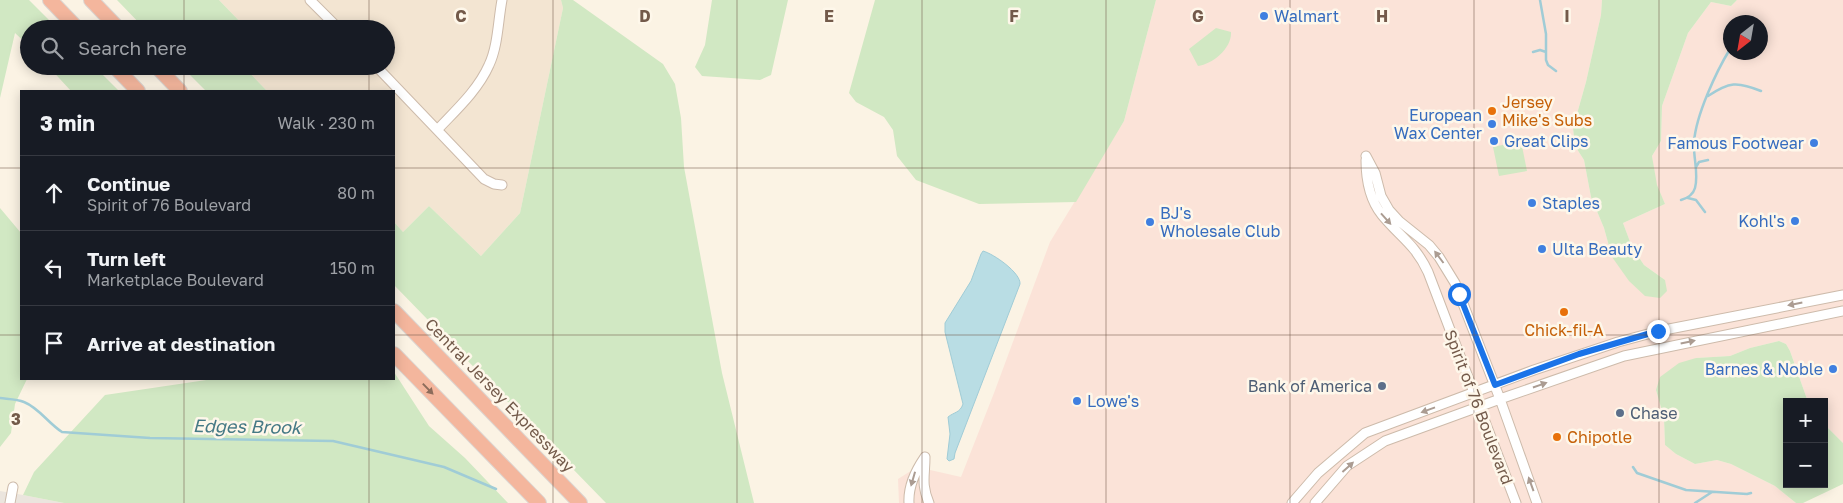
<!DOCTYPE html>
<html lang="en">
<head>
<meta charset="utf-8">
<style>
  :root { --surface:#171b24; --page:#20242c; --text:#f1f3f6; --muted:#9ea1a6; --line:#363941 }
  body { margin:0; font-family:"Golos Text",sans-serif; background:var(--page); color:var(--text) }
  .controls { position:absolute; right:15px; bottom:15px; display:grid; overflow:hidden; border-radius:0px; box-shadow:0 2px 12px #0003 }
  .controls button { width:45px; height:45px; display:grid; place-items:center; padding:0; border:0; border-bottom:1px solid var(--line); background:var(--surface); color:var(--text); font:25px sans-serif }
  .compass { position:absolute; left:1723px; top:15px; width:45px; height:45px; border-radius:50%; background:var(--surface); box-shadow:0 2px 12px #0003; rotate:211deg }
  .stop { position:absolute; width:15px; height:15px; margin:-11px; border:4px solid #1a73e8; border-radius:50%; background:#fff }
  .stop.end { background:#1a73e8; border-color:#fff; box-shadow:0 1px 5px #0008 }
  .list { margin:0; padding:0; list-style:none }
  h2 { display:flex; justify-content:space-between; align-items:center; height:65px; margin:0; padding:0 20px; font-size:21px }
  h2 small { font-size:16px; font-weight:400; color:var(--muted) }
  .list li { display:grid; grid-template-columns:32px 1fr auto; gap:15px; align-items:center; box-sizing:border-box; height:75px; padding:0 20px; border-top:1px solid var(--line) }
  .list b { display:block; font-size:19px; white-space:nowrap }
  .list p { margin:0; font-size:16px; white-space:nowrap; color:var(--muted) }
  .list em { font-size:16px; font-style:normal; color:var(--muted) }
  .icon { flex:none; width:28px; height:28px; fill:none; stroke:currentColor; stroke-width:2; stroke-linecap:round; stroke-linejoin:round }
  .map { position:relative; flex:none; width:1843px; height:503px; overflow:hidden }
  .search { position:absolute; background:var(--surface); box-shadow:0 2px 12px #0003; left:20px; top:20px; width:375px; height:55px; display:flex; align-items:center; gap:12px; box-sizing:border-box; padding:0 18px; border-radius:28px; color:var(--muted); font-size:19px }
  .panel { position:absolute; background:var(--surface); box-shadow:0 2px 12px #0003; left:20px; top:90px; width:375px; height:290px; border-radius:0px }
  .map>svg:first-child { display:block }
  .residential { fill:#f3e5d2 }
  .commercial { fill:#fbe3d8; fill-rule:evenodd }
  .industrial { fill:#ebe5de }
  .green { fill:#d1e8c3 }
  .water { fill:#b9dde4; stroke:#a0ccd6 }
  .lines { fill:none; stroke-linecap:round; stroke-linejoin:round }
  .stream { stroke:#a0ccd6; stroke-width:2.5 }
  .minor-casing { stroke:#cdbbab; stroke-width:11 }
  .highway-casing { stroke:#dbd4d0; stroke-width:16 }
  .minor { stroke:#fff; stroke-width:9 }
  .highway { stroke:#f4b69d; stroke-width:14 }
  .oneway { fill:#ab9c92 }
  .oneway2 { fill:#8d6c5b }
  .route { stroke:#1a73e8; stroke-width:6 }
  .grid { fill:none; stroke:#735a4a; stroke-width:1; stroke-opacity:0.55 }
  .shop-dot { fill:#3f7fe0; stroke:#fef7ea; stroke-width:2 }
  .food-dot { fill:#e8710a; stroke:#fef7ea; stroke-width:2 }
  .service-dot { fill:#5c6f8a; stroke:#fef7ea; stroke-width:2 }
  .labels { text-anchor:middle; stroke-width:5; stroke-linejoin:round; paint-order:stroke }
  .shop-label { font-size:16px; fill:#366cbe; stroke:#fef7ea; text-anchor:start }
  .food-label { font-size:16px; fill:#c56008; stroke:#fef7ea; text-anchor:start }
  .service-label { font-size:16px; fill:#4e5e75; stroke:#fef7ea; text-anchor:end }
  .street-label { font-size:16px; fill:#735a4a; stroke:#fef7ea }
  .water-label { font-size:18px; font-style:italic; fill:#457985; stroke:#fef7ea }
  .grid-label { font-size:16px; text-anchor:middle; font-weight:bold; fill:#735a4a; stroke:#fef7ea; stroke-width:5; stroke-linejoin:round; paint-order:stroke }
</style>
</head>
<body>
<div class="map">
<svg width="1843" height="503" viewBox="0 0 1843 503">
  <rect width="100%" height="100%" fill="#fbf3e4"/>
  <!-- residential -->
  <path class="residential" d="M219,0H561L563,8L520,213L481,256L429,206L403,232L394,222V91H267L243,66H386V29H247Z"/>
  <!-- commercial -->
  <path class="commercial" d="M1156,0H1602L1601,15L1586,82L1573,128L1575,146L1584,160L1591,197L1604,228L1612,257L1665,280L1644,265L1632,247L1623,223L1665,204L1656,185L1652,156L1661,141L1662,106L1688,33L1711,2L1731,6L1737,0H1843V443L1824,424V402H1808L1790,351L1786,344L1779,341L1750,348L1730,356L1696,358L1656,390L1664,418L1665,445L1676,454L1695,464L1717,460L1731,464L1775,486L1796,503H899L898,479L917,467L961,477L994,393L1050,242L1124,121ZM1730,22H1760V52H1730Z"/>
  <!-- industrial -->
  <path class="industrial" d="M0,491L23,495L64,503H0Z"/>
  <!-- green -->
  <path class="green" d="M0,0H29L58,29H29V46L15,33L0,98Z
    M117,0H219L247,29H145Z
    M561,0H573L663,64L675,84L681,118L684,167L722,373L754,503H606L394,285V222L403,232L429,206L481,256L520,213L563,8Z
    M712,0H788L771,75L760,80L702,76L695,67L705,45Z
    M875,0H1156L1124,121L1076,202L979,204L916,180L897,156L893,130L884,117L856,102L849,93Z
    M1602,0H1737L1731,6L1711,2L1688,33L1662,106L1661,141L1652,156L1657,185L1665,204L1623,223L1632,247L1644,265L1665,280L1667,291L1660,298L1645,296L1629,281L1612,257L1604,228L1591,197L1584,160L1575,146L1573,128L1586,82L1601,15Z
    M1216,28L1231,32C1232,48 1213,64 1198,66L1189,49Z
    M48,66H94L119,91H71Z
    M181,66H243L267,91H206Z
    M1521,141L1527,171L1499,176L1493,147Z
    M0,208L21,233V379H27L15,404L11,433L0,447Z
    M1779,341L1786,344L1790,351L1808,402H1787V484H1824V424L1843,443V484L1803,503H1796L1775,486L1731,464L1717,460L1695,464L1676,454L1665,445L1664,418L1656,390L1660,377L1679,363L1696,358L1730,356L1750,348Z
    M394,372L429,426L465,458L508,503H64L23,495L34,472L105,395L213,379H394Z"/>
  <!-- water -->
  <path class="water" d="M983,251C994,254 1021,273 1020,284L955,453L954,459L949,461L947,459L950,434L948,417C954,412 960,413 963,404L945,332V323L971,281L981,254Z"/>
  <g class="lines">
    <!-- stream -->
    <path class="stream" d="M1540,0L1546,34V60L1548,65L1556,71
      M1533,52L1540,50L1546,52
      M1708,96C1729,82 1737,81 1761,91
      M1696,167L1699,162L1708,160
      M1688,198L1696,200L1705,212
      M1681,200C1688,198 1693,195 1695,188C1699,174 1693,157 1694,142C1696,115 1716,72 1730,49
      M0,398C7,399 17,399 24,402C39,408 48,423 62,432L150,438L333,441L444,467L496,489
      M1633,467L1637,473L1686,490L1747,494L1751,493
      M1695,503L1712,492"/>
    <defs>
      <path id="minor" d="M310,0L339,29
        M376,66L484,179L494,184L502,185
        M438,129C456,110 478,90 489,65C498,46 498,21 502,0
        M1366,156L1375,173L1381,196L1389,210L1399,221L1429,245L1439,257L1455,283L1500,399L1537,503
        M1366,160C1366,178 1370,200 1382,215C1400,237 1415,244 1428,272L1516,503
        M925,457C925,476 921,484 929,503
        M10,503L13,487
        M909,503C908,486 916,470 925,457
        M1292,503L1318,473L1365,433L1534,370L1618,342L1659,331L1843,295
        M1315,503L1347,466L1385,441L1500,399L1624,356L1843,311"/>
      <path id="highway" d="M50,0L78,29
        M91,0L119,29
        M114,66L138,91
        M156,66L180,91
        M394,311L580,503
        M394,354L539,503"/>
    </defs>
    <!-- minor casing -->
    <use href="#minor" class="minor-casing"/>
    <!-- highway casing -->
    <use href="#highway" class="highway-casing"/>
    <!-- minor -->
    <use href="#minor" class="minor"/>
    <!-- highway -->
    <use href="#highway" class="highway"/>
  </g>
  <!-- one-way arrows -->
  <defs><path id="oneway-solid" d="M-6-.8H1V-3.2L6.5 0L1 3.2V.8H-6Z" transform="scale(1.25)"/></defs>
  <g class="oneway">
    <use href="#oneway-solid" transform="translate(1386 219) rotate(48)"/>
    <use href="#oneway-solid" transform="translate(1439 257) rotate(-127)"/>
    <use href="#oneway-solid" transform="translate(1795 304) rotate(169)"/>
    <use href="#oneway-solid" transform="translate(1688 342) rotate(-12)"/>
    <use href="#oneway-solid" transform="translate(1540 385) rotate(-19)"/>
    <use href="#oneway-solid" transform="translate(1428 410) rotate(160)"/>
    <use href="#oneway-solid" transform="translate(1348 467) rotate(-42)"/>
    <use href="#oneway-solid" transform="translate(913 479) rotate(106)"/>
    <use href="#oneway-solid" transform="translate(1531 484) rotate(-110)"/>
  </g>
  <use class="oneway2" href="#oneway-solid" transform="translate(428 389) rotate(46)"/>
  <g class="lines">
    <!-- route -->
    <path class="route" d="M1459,294L1495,385L1579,354L1658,331"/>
  </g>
  <!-- grid -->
  <path class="grid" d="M184,0V29M369,0V29M553,0V503M737,0V503M922,0V503M1106,0V503M1290,0V503M1474,0V503M1659,0V503M184,66V91M369,66V91M0,168H21M394,168H1843M0,335H21M394,335H1843M184,379V503M369,379V503"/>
  <!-- markers -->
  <g class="shop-dot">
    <circle cx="1264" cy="16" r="5"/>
    <circle cx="1492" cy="124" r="5"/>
    <circle cx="1494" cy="141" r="5"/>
    <circle cx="1814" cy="143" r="5"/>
    <circle cx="1532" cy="203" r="5"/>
    <circle cx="1795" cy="221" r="5"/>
    <circle cx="1150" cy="222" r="5"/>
    <circle cx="1542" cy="249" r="5"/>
    <circle cx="1833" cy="369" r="5"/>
    <circle cx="1077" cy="401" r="5"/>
  </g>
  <g class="food-dot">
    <circle cx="1492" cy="111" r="5"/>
    <circle cx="1564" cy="312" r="5"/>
    <circle cx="1557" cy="437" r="5"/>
  </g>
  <g class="service-dot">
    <circle cx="1382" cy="386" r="5"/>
    <circle cx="1620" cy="413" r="5"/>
  </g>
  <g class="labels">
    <!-- shop labels -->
    <g class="shop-label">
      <text x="1274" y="22">Walmart</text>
      <text x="1482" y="121" text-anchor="end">European<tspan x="1482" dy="18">Wax Center</tspan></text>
      <text x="1504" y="147">Great Clips</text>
      <text x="1804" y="149" text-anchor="end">Famous Footwear</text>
      <text x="1542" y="209">Staples</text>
      <text x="1160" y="219">BJ's<tspan x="1160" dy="18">Wholesale Club</tspan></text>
      <text x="1785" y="227" text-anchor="end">Kohl's</text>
      <text x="1552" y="255">Ulta Beauty</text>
      <text x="1823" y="375" text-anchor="end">Barnes &amp; Noble</text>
      <text x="1087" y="407">Lowe's</text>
    </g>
    <!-- food labels -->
    <g class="food-label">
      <text x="1502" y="108">Jersey<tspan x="1502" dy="18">Mike's Subs</tspan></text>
      <text x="1564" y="336" text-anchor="middle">Chick-fil-A</text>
      <text x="1567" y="443">Chipotle</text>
    </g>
    <!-- service labels -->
    <g class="service-label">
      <text x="1372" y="392">Bank of America</text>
      <text x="1630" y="419" text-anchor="start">Chase</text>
    </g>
    <!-- street labels -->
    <g class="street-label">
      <text transform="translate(500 395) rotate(46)" y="6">Central Jersey Expressway</text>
      <text transform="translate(1479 407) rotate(69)" y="6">Spirit of 76 Boulevard</text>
    </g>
    <!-- water labels -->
    <g class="water-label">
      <text transform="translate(247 427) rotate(1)" y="6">Edges Brook</text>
    </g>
  </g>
  <g class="grid-label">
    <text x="461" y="22">C</text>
    <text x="645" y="22">D</text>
    <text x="829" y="22">E</text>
    <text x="1014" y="22">F</text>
    <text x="1198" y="22">G</text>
    <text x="1382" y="22">H</text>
    <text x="1567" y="22">I</text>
    <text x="16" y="425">3</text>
  </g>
</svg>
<div class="controls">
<button>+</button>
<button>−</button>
</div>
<svg class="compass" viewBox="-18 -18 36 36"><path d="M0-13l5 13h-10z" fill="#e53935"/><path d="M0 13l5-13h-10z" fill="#9ea1a6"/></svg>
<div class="stop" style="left:1459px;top:294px"></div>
<div class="stop end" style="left:1658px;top:331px"></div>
<div class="search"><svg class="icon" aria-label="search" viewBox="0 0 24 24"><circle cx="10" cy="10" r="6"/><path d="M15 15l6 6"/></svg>Search here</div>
<section class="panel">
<h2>3 min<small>Walk · 230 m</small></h2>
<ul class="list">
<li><svg class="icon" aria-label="ahead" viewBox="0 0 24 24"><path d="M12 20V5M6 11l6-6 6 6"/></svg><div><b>Continue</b><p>Spirit of 76 Boulevard</p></div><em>80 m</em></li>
<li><svg class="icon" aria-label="left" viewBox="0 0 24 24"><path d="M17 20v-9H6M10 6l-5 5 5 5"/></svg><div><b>Turn left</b><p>Marketplace Boulevard</p></div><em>150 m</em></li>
<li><svg class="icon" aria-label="arrive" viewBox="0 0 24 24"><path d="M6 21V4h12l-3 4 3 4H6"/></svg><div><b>Arrive at destination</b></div></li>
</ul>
</section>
</div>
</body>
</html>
